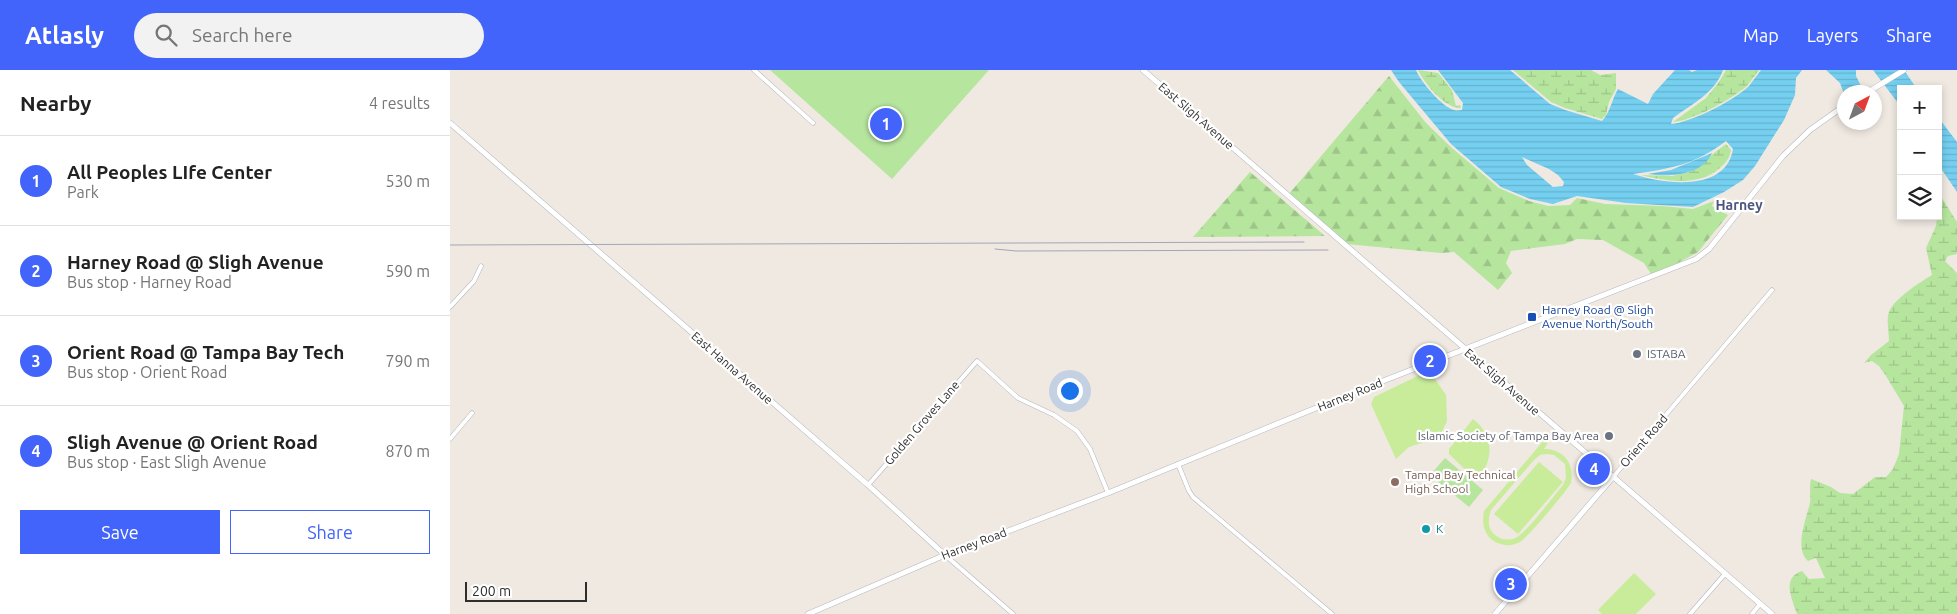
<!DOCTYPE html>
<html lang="en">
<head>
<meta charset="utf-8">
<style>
  :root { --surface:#fff; --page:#f2f2f2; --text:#222; --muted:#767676; --line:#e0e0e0; --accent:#4264fb }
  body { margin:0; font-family:Ubuntu,sans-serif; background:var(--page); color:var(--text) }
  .controls { position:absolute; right:15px; top:15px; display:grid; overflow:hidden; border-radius:0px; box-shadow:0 2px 8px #0003 }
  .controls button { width:45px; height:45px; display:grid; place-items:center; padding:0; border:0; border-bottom:1px solid var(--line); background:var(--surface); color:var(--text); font:25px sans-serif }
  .compass { position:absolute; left:1387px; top:15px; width:45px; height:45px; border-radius:50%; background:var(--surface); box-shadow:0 2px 8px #0003; rotate:41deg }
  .scale { position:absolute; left:15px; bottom:12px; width:122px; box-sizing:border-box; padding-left:5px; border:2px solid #2e2e2e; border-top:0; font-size:14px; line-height:18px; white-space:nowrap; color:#2e2e2e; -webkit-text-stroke:4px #fff; paint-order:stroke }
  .you { position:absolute; left:619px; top:320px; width:18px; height:18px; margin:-12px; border:4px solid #fff; border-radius:50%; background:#1a73e8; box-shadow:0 0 0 8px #1a73e833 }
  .badge { display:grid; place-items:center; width:32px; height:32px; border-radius:50%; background:var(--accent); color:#fff; font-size:16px; font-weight:700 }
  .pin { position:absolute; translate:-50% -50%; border:2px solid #fff; box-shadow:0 1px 5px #0006 }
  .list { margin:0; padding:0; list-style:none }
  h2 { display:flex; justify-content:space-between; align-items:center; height:65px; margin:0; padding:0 20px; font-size:21px }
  h2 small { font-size:16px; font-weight:400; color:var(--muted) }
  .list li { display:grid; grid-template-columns:32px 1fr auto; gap:15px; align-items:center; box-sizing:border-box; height:90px; padding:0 20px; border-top:1px solid var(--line) }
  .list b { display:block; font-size:19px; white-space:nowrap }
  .list p { margin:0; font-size:16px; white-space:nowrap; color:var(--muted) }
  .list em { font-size:16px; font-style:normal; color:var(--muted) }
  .actions { display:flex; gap:10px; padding:15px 20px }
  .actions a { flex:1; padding:11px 0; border:1px solid var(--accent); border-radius:0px; text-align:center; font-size:18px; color:var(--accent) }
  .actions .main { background:var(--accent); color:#fff }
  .icon { flex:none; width:28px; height:28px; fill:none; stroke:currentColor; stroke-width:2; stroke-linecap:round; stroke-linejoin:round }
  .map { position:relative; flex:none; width:1507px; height:544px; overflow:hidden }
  header { display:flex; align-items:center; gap:30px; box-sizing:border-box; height:70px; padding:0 25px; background:var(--accent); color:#fff }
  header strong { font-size:24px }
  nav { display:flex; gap:28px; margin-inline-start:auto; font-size:18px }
  .search { width:350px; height:45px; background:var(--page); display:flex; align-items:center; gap:12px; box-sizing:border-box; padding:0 18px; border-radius:28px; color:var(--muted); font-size:19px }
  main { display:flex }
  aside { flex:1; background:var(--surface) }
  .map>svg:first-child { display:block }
  .green { fill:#b6e59e }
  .forest { fill:url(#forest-firs) }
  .wetland { fill:url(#wetland-marsh) }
  .pitch { fill:#c9ec9a; fill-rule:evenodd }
  .water { fill:url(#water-rules); fill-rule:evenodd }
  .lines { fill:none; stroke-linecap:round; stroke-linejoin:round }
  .minor-casing { stroke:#b4b7c1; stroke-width:5 }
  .tertiary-casing { stroke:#b4b7c1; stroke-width:6 }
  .minor { stroke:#fff; stroke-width:4 }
  .tertiary { stroke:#fff; stroke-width:5 }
  .rail { stroke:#a3a6b8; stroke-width:1 }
  .transit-dot { fill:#1a4fb4; stroke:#fff; stroke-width:2 }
  .worship-dot { fill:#6b7280; stroke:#fff; stroke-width:2 }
  .education-dot { fill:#8d6e63; stroke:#fff; stroke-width:2 }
  .culture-dot { fill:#0f9aa8; stroke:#fff; stroke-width:2 }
  .labels { text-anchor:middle; stroke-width:4.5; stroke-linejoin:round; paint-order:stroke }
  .street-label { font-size:12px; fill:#2e2e2e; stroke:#fff }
  .transit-label { font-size:12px; fill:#164399; stroke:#fff; text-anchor:start }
  .worship-label { font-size:12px; fill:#5b616d; stroke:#fff; text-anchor:start }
  .education-label { font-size:12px; fill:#785e54; stroke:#fff; text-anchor:start }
  .culture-label { font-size:12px; fill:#0d838f; stroke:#fff; text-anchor:start }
  .neighbourhood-label { font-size:14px; font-weight:bold; fill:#4d5680; stroke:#fff }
</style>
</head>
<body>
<header>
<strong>Atlasly</strong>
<div class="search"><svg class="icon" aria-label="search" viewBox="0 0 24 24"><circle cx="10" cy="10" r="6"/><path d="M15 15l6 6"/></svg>Search here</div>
<nav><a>Map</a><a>Layers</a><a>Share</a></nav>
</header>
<main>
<aside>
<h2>Nearby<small>4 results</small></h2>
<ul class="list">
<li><span class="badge">1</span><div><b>All Peoples LIfe Center</b><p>Park</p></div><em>530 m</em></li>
<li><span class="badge">2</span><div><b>Harney Road @ Sligh Avenue</b><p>Bus stop · Harney Road</p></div><em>590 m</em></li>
<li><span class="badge">3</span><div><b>Orient Road @ Tampa Bay Tech</b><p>Bus stop · Orient Road</p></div><em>790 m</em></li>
<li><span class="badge">4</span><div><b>Sligh Avenue @ Orient Road</b><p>Bus stop · East Sligh Avenue</p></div><em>870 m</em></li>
</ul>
<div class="actions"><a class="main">Save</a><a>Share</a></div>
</aside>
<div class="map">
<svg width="1507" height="544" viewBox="0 0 1507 544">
  <defs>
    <pattern id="forest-firs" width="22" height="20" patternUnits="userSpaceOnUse" patternTransform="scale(1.25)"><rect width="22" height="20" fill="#b6e59e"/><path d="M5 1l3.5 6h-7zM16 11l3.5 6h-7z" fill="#9dc588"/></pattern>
    <pattern id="wetland-marsh" width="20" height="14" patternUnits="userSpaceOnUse" patternTransform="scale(1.25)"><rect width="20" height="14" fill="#b6e59e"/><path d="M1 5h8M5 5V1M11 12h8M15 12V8" fill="none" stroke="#9dc588"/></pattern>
    <pattern id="water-rules" width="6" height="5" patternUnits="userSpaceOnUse" patternTransform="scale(1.25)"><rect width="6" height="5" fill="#75cff0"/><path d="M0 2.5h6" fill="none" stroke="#66b2ce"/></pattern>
  </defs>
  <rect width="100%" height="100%" fill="#efe9e1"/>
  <!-- green -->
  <path class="green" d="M320,0H539L442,109Z
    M995,388L1033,420L1019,437L980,405Z"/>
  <!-- forest -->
  <path class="forest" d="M939,6L976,53L1002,78L1049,118L1079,131L1098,136L1120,135L1127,128L1155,134L1212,136L1243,139L1264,131L1262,136L1278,145L1248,182L1226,194L1201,204L1194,193L1153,170L1127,169L1115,174L1061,181L1056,193L1062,203L1048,220L1004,182L991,183L896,174L839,124Z
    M800,102L875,166L743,167Z"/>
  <!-- wetland -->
  <path class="wetland" d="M968,0L988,3L1002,20L1006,36L1010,35L1011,38C994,38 975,14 968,0Z
    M1063,0H1141L1150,5L1166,3V19L1159,32L1156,45L1152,49L1115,38L1101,32Z
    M1276,0H1309C1305,5 1301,11 1297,16C1282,29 1242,51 1223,52L1256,28L1269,12Z
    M1276,74L1281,80C1280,86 1278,90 1274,94C1254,117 1218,112 1191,105L1222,106L1239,102Z
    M1490,125L1507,152V184L1498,186L1495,191L1507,203V544H1347C1342,528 1331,508 1352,501L1359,509L1375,508L1366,488L1358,491C1344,479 1356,449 1360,433C1361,425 1359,418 1361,409L1381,417L1390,423L1403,424L1425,407H1436L1443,399L1449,384L1454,336L1436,306L1429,296L1422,291L1414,293L1421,285L1439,271C1439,262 1436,250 1439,242C1444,229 1470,212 1482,205L1476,178L1486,156Z"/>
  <!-- pitch -->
  <path class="pitch" d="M976,302L985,309L996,325L997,351L992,362L981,370L959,377L946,389L921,334L924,327Z
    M1023,349C1044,365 1045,391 1026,410L999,384V379Z
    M1094,370L1098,373L1094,379C1113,379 1125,393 1121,413C1115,423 1079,466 1070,472C1062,477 1049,476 1041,469C1033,462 1032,451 1034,441ZM1097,384L1104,385L1115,394L1116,408L1113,415C1101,429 1084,453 1070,465C1063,471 1052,471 1045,465C1037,458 1038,449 1041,440L1084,390L1090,385Z
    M1089,392L1113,412L1068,464L1044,444Z
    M1184,503L1206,524L1186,544H1152L1148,540Z"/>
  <!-- water -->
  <path class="water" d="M941,0H966C970,11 992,37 1004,40C1006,41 1009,40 1012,40L1013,33L988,0H1060L1100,34L1115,40L1152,51C1160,43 1162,29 1168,19L1198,34L1203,24L1225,0H1239L1242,2L1247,0H1273C1265,23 1242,34 1223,48L1221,54C1240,53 1285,30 1299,16C1303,11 1307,5 1311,0H1352L1346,8L1345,25L1334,50L1305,96L1293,110L1274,122L1243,137L1176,133L1127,126L1103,134L1080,129L1051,117L1001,74L949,12ZM1276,71L1283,79C1276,123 1213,114 1183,104C1194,102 1207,101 1218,98C1239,94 1259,84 1276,71ZM1072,87L1099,99L1108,105L1114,112L1113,116L1103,117L1077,95Z
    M1376,0H1406V6L1411,16L1407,21L1394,22V24L1390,13Z
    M1423,0H1454L1467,19H1451V37Z
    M1488,47L1507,72V122L1488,94Z
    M1262,83C1252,106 1219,107 1198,104L1221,100Z"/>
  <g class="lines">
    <defs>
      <path id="minor" d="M304,0L363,53
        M0,237L24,211L31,196
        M0,369L22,343
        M728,394L739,421L743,427L882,544
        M1163,407L1322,220
        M418,415L527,291L568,328L604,345L627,361L640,379L658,423
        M495,485L563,544
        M1240,544L1275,504
        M1302,544L1310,534"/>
      <path id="tertiary" d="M693,0L1322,544
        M1418,22L1454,0
        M0,53L418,415L495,485
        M358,544L495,485L658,423L915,318L1246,189L1259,179L1333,86L1360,60L1394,36
        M1045,544L1163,407"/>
    </defs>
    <!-- minor casing -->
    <use href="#minor" class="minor-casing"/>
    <!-- tertiary casing -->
    <use href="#tertiary" class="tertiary-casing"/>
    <!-- minor -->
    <use href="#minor" class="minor"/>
    <!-- tertiary -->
    <use href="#tertiary" class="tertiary"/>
    <!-- rail -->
    <path class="rail" d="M0,175L854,172
      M545,179L566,181L878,180"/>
  </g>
  <!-- markers -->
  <rect class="transit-dot" x="1077" y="242" width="10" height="10" rx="2.5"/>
  <g class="worship-dot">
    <circle cx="1187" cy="284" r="5"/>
    <circle cx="1159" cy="366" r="5"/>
  </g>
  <circle class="education-dot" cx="945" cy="412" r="5"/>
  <circle class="culture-dot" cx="976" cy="459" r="5"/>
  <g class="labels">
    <!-- street labels -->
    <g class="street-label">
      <text transform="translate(746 46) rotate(41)" y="4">East Sligh Avenue</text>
      <text transform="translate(282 298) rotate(41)" y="4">East Hanna Avenue</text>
      <text transform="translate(1052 312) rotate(41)" y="4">East Sligh Avenue</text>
      <text transform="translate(900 325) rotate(-22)" y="4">Harney Road</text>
      <text transform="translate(472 353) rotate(-49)" y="4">Golden Groves Lane</text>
      <text transform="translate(1194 371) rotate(-49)" y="4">Orient Road</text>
      <text transform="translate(524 474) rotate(-21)" y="4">Harney Road</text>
    </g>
    <!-- transit labels -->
    <g class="transit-label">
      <text x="1092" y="244">Harney Road @ Sligh<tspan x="1092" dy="14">Avenue North/South</tspan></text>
    </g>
    <!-- worship labels -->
    <g class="worship-label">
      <text x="1197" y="288">ISTABA</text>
      <text x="1149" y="370" text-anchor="end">Islamic Society of Tampa Bay Area</text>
    </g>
    <!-- education labels -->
    <g class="education-label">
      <text x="955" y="409">Tampa Bay Technical<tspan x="955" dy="14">High School</tspan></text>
    </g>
    <!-- culture labels -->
    <g class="culture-label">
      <text x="986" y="463">K</text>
    </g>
    <!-- neighbourhood labels -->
    <g class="neighbourhood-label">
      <text x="1289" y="140">Harney</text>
    </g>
  </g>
</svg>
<div class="controls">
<button>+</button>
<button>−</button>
<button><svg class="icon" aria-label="layers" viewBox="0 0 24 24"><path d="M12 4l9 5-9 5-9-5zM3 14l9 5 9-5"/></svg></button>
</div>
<svg class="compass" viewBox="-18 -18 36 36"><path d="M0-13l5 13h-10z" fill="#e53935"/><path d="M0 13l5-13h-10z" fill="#767676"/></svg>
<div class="scale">200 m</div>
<div class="you"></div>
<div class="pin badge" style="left:436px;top:54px">1</div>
<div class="pin badge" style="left:980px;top:291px">2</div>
<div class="pin badge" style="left:1061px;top:514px">3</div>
<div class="pin badge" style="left:1144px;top:399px">4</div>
</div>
</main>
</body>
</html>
